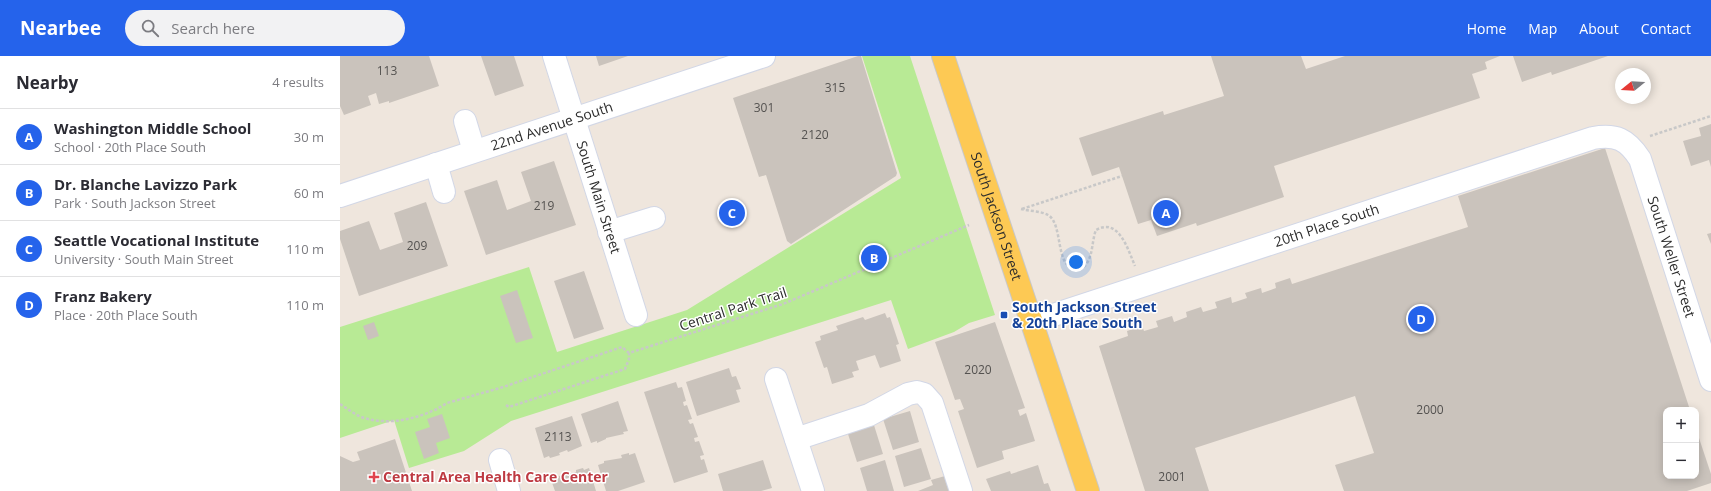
<!DOCTYPE html>
<html lang="en">
<head>
<meta charset="utf-8">
<style>
  :root { --surface:#fff; --page:#f2f2f3; --text:#2b2b33; --muted:#7c7c81; --line:#e1e1e2; --accent:#2563eb }
  body { margin:0; font-family:"Open Sans",sans-serif; background:var(--page); color:var(--text) }
  .controls { position:absolute; right:12px; bottom:12px; display:grid; overflow:hidden; border-radius:8px; box-shadow:0 2px 10px #0003 }
  .controls button { width:36px; height:36px; display:grid; place-items:center; padding:0; border:0; border-bottom:1px solid var(--line); background:var(--surface); color:var(--text); font:20px sans-serif }
  .compass { position:absolute; left:1275px; top:12px; width:36px; height:36px; border-radius:50%; background:var(--surface); box-shadow:0 2px 10px #0003; rotate:252deg }
  .you { position:absolute; left:736px; top:206px; width:14px; height:14px; margin:-10px; border:3px solid #fff; border-radius:50%; background:#1a73e8; box-shadow:0 0 0 6px #1a73e833 }
  .badge { display:grid; place-items:center; width:26px; height:26px; border-radius:50%; background:var(--accent); color:#fff; font-size:13px; font-weight:700 }
  .pin { position:absolute; translate:-50% -50%; border:2px solid #fff; box-shadow:0 1px 4px #0006 }
  .list { margin:0; padding:0; list-style:none }
  h2 { display:flex; justify-content:space-between; align-items:center; height:52px; margin:0; padding:0 16px; font-size:17px }
  h2 small { font-size:13px; font-weight:400; color:var(--muted) }
  .list li { display:grid; grid-template-columns:26px 1fr auto; gap:12px; align-items:center; box-sizing:border-box; height:56px; padding:0 16px; border-top:1px solid var(--line) }
  .list b { display:block; font-size:15px; white-space:nowrap }
  .list p { margin:0; font-size:13px; white-space:nowrap; color:var(--muted) }
  .list em { font-size:13px; font-style:normal; color:var(--muted) }
  .icon { flex:none; width:22px; height:22px; fill:none; stroke:currentColor; stroke-width:2; stroke-linecap:round; stroke-linejoin:round }
  .map { position:relative; flex:none; width:1371px; height:435px; overflow:hidden }
  header { display:flex; align-items:center; gap:24px; box-sizing:border-box; height:56px; padding:0 20px; background:var(--accent); color:#fff }
  header strong { font-size:19px }
  nav { display:flex; gap:22px; margin-inline-start:auto; font-size:14px }
  .search { width:280px; height:36px; background:var(--page); display:flex; align-items:center; gap:10px; box-sizing:border-box; padding:0 14px; border-radius:22px; color:var(--muted); font-size:15px }
  main { display:flex }
  aside { flex:1; background:var(--surface) }
  .map>svg:first-child { display:block }
  .green { fill:#b8ea95 }
  .building { fill:#cac3bc }
  .lines { fill:none; stroke-linecap:round; stroke-linejoin:round }
  .minor-casing { stroke:#d2d7e6; stroke-width:24 }
  .major-casing { stroke:#c8c8c8; stroke-width:24 }
  .path { stroke:#c8c8c8; stroke-width:2.5; stroke-dasharray:3 2; stroke-linecap:butt }
  .minor { stroke:#fff; stroke-width:22 }
  .major { stroke:#fdc954; stroke-width:22 }
  .transit-dot { fill:#1a4fb4; stroke:#fff; stroke-width:1.5 }
  .health-dot { fill:#e0444e; stroke:#fff; stroke-width:1.5 }
  .labels { text-anchor:middle; stroke-width:3; stroke-linejoin:round; paint-order:stroke }
  .number-label { font-size:12px; fill:#545250 }
  .street-label { font-size:14px; fill:#2c2c2c; stroke:#fff }
  .transit-label { font-size:14px; font-weight:bold; fill:#164399; stroke:#fff; text-anchor:start }
  .health-label { font-size:14px; font-weight:bold; fill:#be3a42; stroke:#fff; text-anchor:start }
</style>
</head>
<body>
<header>
<strong>Nearbee</strong>
<div class="search"><svg class="icon" aria-label="search" viewBox="0 0 24 24"><circle cx="10" cy="10" r="6"/><path d="M15 15l6 6"/></svg>Search here</div>
<nav><a>Home</a><a>Map</a><a>About</a><a>Contact</a></nav>
</header>
<main>
<aside>
<h2>Nearby<small>4 results</small></h2>
<ul class="list">
<li><span class="badge">A</span><div><b>Washington Middle School</b><p>School · 20th Place South</p></div><em>30 m</em></li>
<li><span class="badge">B</span><div><b>Dr. Blanche Lavizzo Park</b><p>Park · South Jackson Street</p></div><em>60 m</em></li>
<li><span class="badge">C</span><div><b>Seattle Vocational Institute</b><p>University · South Main Street</p></div><em>110 m</em></li>
<li><span class="badge">D</span><div><b>Franz Bakery</b><p>Place · 20th Place South</p></div><em>110 m</em></li>
</ul>
</aside>
<div class="map">
<svg width="1371" height="435" viewBox="0 0 1371 435">
  <rect width="100%" height="100%" fill="#efe6dd"/>
  <!-- green -->
  <path class="green" d="M522,0H570L655,259L629,267L614,276L568,293L551,244L171,365L124,395L69,412L54,364L0,382V271L189,211L217,296L347,254L561,122Z"/>
  <!-- building -->
  <path class="building" d="M0,0H89L99,30L49,47V45L39,48L36,37L28,40L31,49L4,59L0,50Z
    M141,0H174L184,30L155,40Z
    M256,0H288L259,10Z
    M518,0H521L557,117L556,120L451,188L447,185L426,119L419,121L393,42Z
    M871,0H961L966,13L1005,0H1160L1145,6L1147,13L1132,18L1140,42L934,110L944,141L857,170L856,167L817,180L811,164L798,168L779,111L752,120L739,82L823,55L824,59L884,40Z
    M1173,0H1268L1212,19L1211,16L1182,26Z
    M1371,68V111L1369,104L1351,110L1343,85L1361,80L1359,72Z
    M1265,92L1350,354H1326V420H1356V373L1371,418V427L1347,435H1004L995,409L1034,397L1015,340L855,392L869,435H805L759,290L788,280L787,275L802,270L804,275L818,271L816,265L832,260L834,266L847,261L846,256L861,251L863,256L877,252L875,246L891,241L892,247L907,242L905,237L921,232L922,237L936,232L935,227L950,222L952,228L1128,171L1118,140Z
    M214,105L236,169L146,199L124,135L157,124L167,154L191,145L181,116Z
    M86,146L108,210L19,240L0,183V175L29,165L40,194L63,186L54,157Z
    M1371,177V188L1367,178Z
    M244,215L264,273L234,283L214,225Z
    M177,234L193,282L176,287L160,240Z
    M545,257L547,262L550,261L559,288L556,289L561,305L540,312L535,299L516,305L519,314L512,316L514,321L492,328L487,311L484,312L475,286L481,284L480,280L498,274L496,270L523,261L525,264Z
    M34,266L39,280L28,284L23,270Z
    M655,266L685,352L678,354L680,360L686,357L695,385L662,395L664,403L637,412L618,355L624,353L620,343L615,344L595,286Z
    M389,312L392,321L396,320L401,333L396,334L400,346L357,360L346,326Z
    M336,326L338,332L342,331L346,345L343,346L344,350L347,349L352,363L348,364L350,368L353,367L358,381L354,382L355,386L359,385L364,399L360,400L361,404L364,403L368,416L334,427L304,336Z
    M278,345L288,375L283,376L284,378L266,382V383L257,387V385L251,387L241,358Z
    M570,355L579,386L553,394L543,363Z
    M102,358L110,382L96,387L99,397L84,403L75,376L90,371L87,363Z
    M232,360L242,390L228,396L227,394L219,397L220,399L210,402L209,400L204,402L195,372Z
    M533,366L543,398L517,406L507,375Z
    M55,383L72,435H0V400L13,406L20,404L17,396Z
    M581,392L591,423L564,431L555,400Z
    M289,397V399L295,397L305,426L278,435H266L258,409L264,407V405L282,402L281,399Z
    M423,404L432,432L421,435H383L378,418Z
    M545,404L554,435H527L520,412Z
    M698,409L704,428L708,427L711,435H651L646,423L670,415L671,418Z
    M243,412L244,414L249,412L256,435H215L211,424L219,422V420L236,416V414Z
    M605,420L613,435H578L593,429L591,424Z"/>
  <g class="lines">
    <defs>
      <g id="minor">
        <path id="s1" d="M214,0L296,259"/>
        <path d="M125,65L134,95"/>
        <path d="M96,108L104,136"/>
        <path id="s2" d="M0,140L424,0"/>
        <path d="M269,176L314,162"/>
        <path id="s3" d="M692,266L1253,82C1276,78 1287,83 1300,103L1371,324"/>
        <path d="M436,323L473,435"/>
        <path d="M456,383L529,359L568,338L577,336L584,338L592,347L621,435"/>
        <path d="M160,404L169,435"/>
      </g>
      <g id="major">
        <path id="s4" d="M603,0L748,435"/>
      </g>
    </defs>
    <!-- minor casing -->
    <use href="#minor" class="minor-casing"/>
    <!-- major casing -->
    <use href="#major" class="major-casing"/>
    <!-- path -->
    <path class="path" d="M1310,80L1371,60
      M681,153C689,155 701,155 708,159C724,168 714,213 737,213C741,212 745,211 747,207C753,198 752,184 756,174C779,161 788,194 795,210
      M682,153L782,120
      M0,348C8,353 15,359 24,362C51,370 84,362 107,347L160,332L282,291L289,297L443,248L629,169
      M166,349L169,351L285,313L289,303V297"/>
    <!-- minor -->
    <use href="#minor" class="minor"/>
    <!-- major -->
    <use href="#major" class="major"/>
  </g>
  <!-- markers -->
  <rect class="transit-dot" x="660" y="255" width="8" height="8" rx="2"/>
  <path class="health-dot" d="M32 415h4v4h4v4h-4v4h-4v-4h-4v-4h4z"/>
  <g class="labels">
    <!-- number labels -->
    <g class="number-label">
      <text x="47" y="19">113</text>
      <text x="495" y="36">315</text>
      <text x="424" y="56">301</text>
      <text x="475" y="83">2120</text>
      <text x="204" y="154">219</text>
      <text x="77" y="194">209</text>
      <text x="638" y="318">2020</text>
      <text x="1090" y="358">2000</text>
      <text x="218" y="385">2113</text>
      <text x="832" y="425">2001</text>
    </g>
    <!-- street labels -->
    <g class="street-label">
      <text dy="5" stroke="none"><textPath href="#s2" startOffset="223">22nd Avenue South</textPath></text>
      <text dy="5" stroke="none"><textPath href="#s1" startOffset="148">South Main Street</textPath></text>
      <text dy="5" stroke="none"><textPath href="#s4" startOffset="169">South Jackson Street</textPath></text>
      <text dy="5" stroke="none"><textPath href="#s3" startOffset="310">20th Place South</textPath></text>
      <text dy="5" stroke="none"><textPath href="#s3" startOffset="749">South Weller Street</textPath></text>
      <text transform="translate(393 253) rotate(-18)" y="5">Central Park Trail</text>
    </g>
    <!-- transit labels -->
    <g class="transit-label">
      <text x="672" y="256">South Jackson Street<tspan x="672" dy="16">&amp; 20th Place South</tspan></text>
    </g>
    <!-- health labels -->
    <g class="health-label">
      <text x="43" y="426">Central Area Health Care Center</text>
    </g>
  </g>
</svg>
<div class="controls">
<button>+</button>
<button>−</button>
</div>
<svg class="compass" viewBox="-18 -18 36 36"><path d="M0-13l5 13h-10z" fill="#e53935"/><path d="M0 13l5-13h-10z" fill="#7c7c81"/></svg>
<div class="you"></div>
<div class="pin badge" style="left:826px;top:157px">A</div>
<div class="pin badge" style="left:534px;top:202px">B</div>
<div class="pin badge" style="left:392px;top:157px">C</div>
<div class="pin badge" style="left:1081px;top:263px">D</div>
</div>
</main>
</body>
</html>
